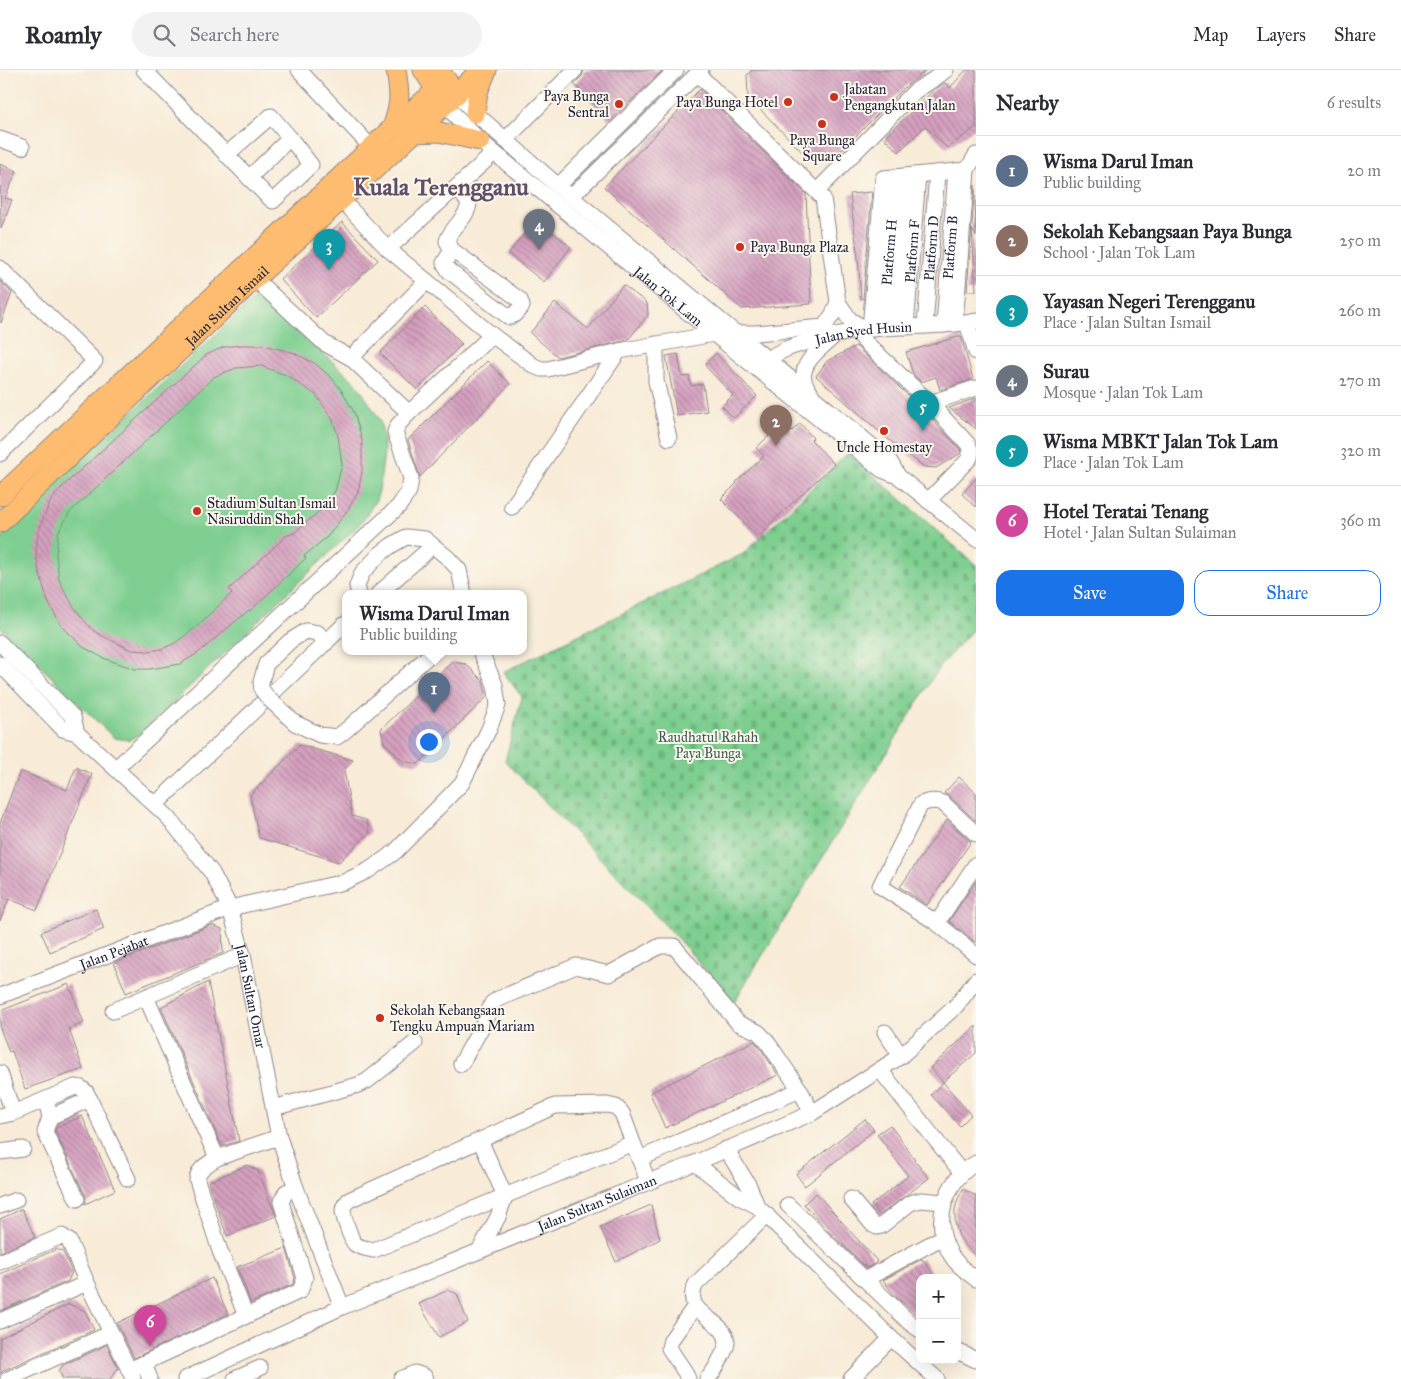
<!DOCTYPE html>
<html lang="en">
<head>
<meta charset="utf-8">
<style>
  :root { --surface:#fff; --page:#f2f2f3; --text:#2b2b33; --muted:#7c7c81; --line:#e1e1e2; --accent:#1a73e8 }
  body { margin:0; font-family:"IM FELL Great Primer",serif; background:var(--page); color:var(--text) }
  .controls { position:absolute; right:15px; bottom:15px; display:grid; overflow:hidden; border-radius:10px; box-shadow:0 5px 20px #0002 }
  .controls button { width:45px; height:45px; display:grid; place-items:center; padding:0; border:0; border-bottom:1px solid var(--line); background:var(--surface); color:var(--text); font:25px sans-serif }
  .you { position:absolute; left:428px; top:671px; width:18px; height:18px; margin:-12px; border:4px solid #fff; border-radius:50%; background:#1a73e8; box-shadow:0 0 0 8px #1a73e833 }
  .badge { display:grid; place-items:center; width:32px; height:32px; border-radius:50%; background:var(--accent); color:#fff; font-size:16px; font-weight:700 }
  .pin { position:absolute; translate:-50% -41px; filter:drop-shadow(0 1px 2px #0008) }
  .pin::after { content:''; position:absolute; top:26px; width:18px; height:15px; background:inherit; clip-path:polygon(0 0,100% 0,50% 100%) }
  .popup { position:absolute; left:342px; top:520px; width:185px; height:65px; box-sizing:border-box; display:grid; place-content:center; border-radius:10px; background:var(--surface); filter:drop-shadow(0 1px 4px #0005); font-size:16px; white-space:nowrap; color:var(--muted) }
  .popup b { font-size:19px; color:var(--text) }
  .popup::after { content:''; position:absolute; left:50%; top:100%; margin-left:-10px; border:10px solid transparent; border-top-color:var(--surface) }
  .list { margin:0; padding:0; list-style:none }
  h2 { display:flex; justify-content:space-between; align-items:center; height:65px; margin:0; padding:0 20px; font-size:21px }
  h2 small { font-size:16px; font-weight:400; color:var(--muted) }
  .list li { display:grid; grid-template-columns:32px 1fr auto; gap:15px; align-items:center; box-sizing:border-box; height:70px; padding:0 20px; border-top:1px solid var(--line) }
  .list b { display:block; font-size:19px; white-space:nowrap }
  .list p { margin:0; font-size:16px; white-space:nowrap; color:var(--muted) }
  .list em { font-size:16px; font-style:normal; color:var(--muted) }
  .actions { display:flex; gap:10px; padding:15px 20px }
  .actions a { flex:1; padding:11px 0; border:1px solid var(--accent); border-radius:15px; text-align:center; font-size:18px; color:var(--accent) }
  .actions .main { background:var(--accent); color:#fff }
  .icon { flex:none; width:28px; height:28px; fill:none; stroke:currentColor; stroke-width:2; stroke-linecap:round; stroke-linejoin:round }
  .map { position:relative; flex:none; width:976px; height:1309px; overflow:hidden }
  header { display:flex; align-items:center; gap:30px; box-sizing:border-box; height:70px; padding:0 25px; background:var(--surface); border-bottom:1px solid var(--line) }
  header strong { font-size:24px }
  nav { display:flex; gap:28px; margin-inline-start:auto; font-size:18px }
  .search { width:350px; height:45px; background:var(--page); display:flex; align-items:center; gap:12px; box-sizing:border-box; padding:0 18px; border-radius:28px; color:var(--muted); font-size:19px }
  main { display:flex }
  aside { flex:1; background:var(--surface) }
  .map>svg:first-child { display:block }
  .cemetery { fill:url(#cemetery-stones); stroke:#507865 }
  .pitch { fill:#7dce8f; stroke:#507865 }
  .building { fill:url(#building-back-hatch); fill-rule:evenodd }
  .lines { fill:none; stroke-linecap:round; stroke-linejoin:round }
  .minor-casing { stroke:#8d8689; stroke-width:17 }
  .major-casing { stroke:#8d8689; stroke-width:21 }
  .minor { stroke:#fff; stroke-width:15 }
  .major { stroke:#fdbc70; stroke-width:19 }
  .minor-bridge-casing { stroke:#8d8689; stroke-width:17; stroke-linecap:butt }
  .minor-bridge { stroke:#fff; stroke-width:15 }
  .poi-dot { fill:#c8321e; stroke:#fbf7ec; stroke-width:2 }
  .labels { text-anchor:middle; stroke-width:4; stroke-linejoin:round; paint-order:stroke }
  .poi-label { font-size:14px; fill:#22223b; stroke:#fbf7ec; text-anchor:start }
  .street-label { font-size:14px; fill:#22223b; stroke:#fbf7ec }
  .park-label { font-size:14px; fill:#425e58; stroke:#fbf7ec }
  .town-label { font-size:24px; font-weight:bold; fill:#614e69; stroke:#fbf7ec }
</style>
</head>
<body>
<header>
<strong>Roamly</strong>
<div class="search"><svg class="icon" aria-label="search" viewBox="0 0 24 24"><circle cx="10" cy="10" r="6"/><path d="M15 15l6 6"/></svg>Search here</div>
<nav><a>Map</a><a>Layers</a><a>Share</a></nav>
</header>
<main>
<div class="map">
<svg width="976" height="1309" viewBox="0 0 976 1309">
  <defs>
    <pattern id="cemetery-stones" width="16" height="16" patternUnits="userSpaceOnUse" patternTransform="scale(1.25)"><rect width="16" height="16" fill="#7dce8f"/><path d="M2 7V4a2 2 0 0 1 4 0v3zM10 15v-3a2 2 0 0 1 4 0v3z" fill="#6cb17c"/></pattern>
    <pattern id="building-back-hatch" width="6" height="6" patternUnits="userSpaceOnUse" patternTransform="scale(1.25)"><rect width="6" height="6" fill="#d5a0bf"/><path d="M-1 5l2 2M0 0l6 6M5-1l2 2" fill="none" stroke="#ac829c"/></pattern>
  </defs>
  <rect width="100%" height="100%" fill="#fbf7ec"/>
  <filter id="ink" filterUnits="userSpaceOnUse"><feTurbulence type="fractalNoise" baseFrequency=".02" numOctaves="2"/><feDisplacementMap in="SourceGraphic" scale="10" xChannelSelector="R" yChannelSelector="G"/><feConvolveMatrix kernelMatrix="1 2 1 2 8 2 1 2 1" color-interpolation-filters="sRGB"/></filter>
  <filter id="wash" filterUnits="userSpaceOnUse"><feTurbulence type="fractalNoise" baseFrequency=".0096" numOctaves="4" result="noise"/><feDisplacementMap in="SourceGraphic" scale="20" xChannelSelector="R" yChannelSelector="G"/><feGaussianBlur stdDeviation="1.12" result="paint"/><feColorMatrix in="noise" values="0 0 0 0 0 0 0 0 0 0 0 0 0 0 0 0 0 1.4 0 .05"/><feComposite in="paint" operator="in"/></filter>
  <g filter="url(#wash)">
    <rect width="100%" height="100%" fill="#f8ebd7"/>
    <!-- cemetery -->
    <path class="cemetery" d="M848,383L976,495V556L940,596L734,932L671,861L505,691L522,627L503,602L743,484Z"/>
    <!-- pitch -->
    <path class="pitch" d="M258,225L357,314L380,350L384,369V383L379,421L376,430L362,452L141,663L129,670L114,668L0,557V472L11,454Z"/>
    <g id="blocks">
      <!-- building -->
      <path class="building" d="M584,0H663L610,51L574,14L582,6Z
        M752,0H926L917,8L908,14L831,91L809,89L748,27L747,5Z
        M966,0H976V57L947,78L925,56L899,82L886,70V66L935,19L945,13L950,18Z
        M700,19L806,124L811,234L742,239L604,117Z
        M0,94L17,101L5,128L12,130L1,159Z
        M975,115L976,166L972,159L976,221H967Z
        M872,122L863,229H861L858,188L850,124Z
        M535,149L571,177L544,212L508,184Z
        M342,152L378,190L316,248L280,209Z
        M0,211L12,223L1,253L0,252Z
        M623,215L647,233L648,245L628,270L558,287L530,263L555,233L588,259Z
        M425,237L462,274L417,320L380,283Z
        M961,266L973,309L940,320L936,307L921,312L913,304L906,282Z
        M239,275H263L292,282L314,293L332,308L342,321L354,342L362,370V402L358,422L349,438L328,466L304,486L306,488L250,541L249,540L198,583L180,594L150,599H135L103,588L83,577L61,555L48,532L38,498L36,483L38,464L44,446L51,431L61,418L206,285L224,277ZM261,296L286,305L316,325L332,348L338,366L342,395L335,421L324,437L294,463L286,466L229,519L232,523L195,558L175,573L162,579L148,581L132,580L112,571L94,561L83,549L72,534L59,510L56,485L58,463L70,442L214,307L236,298Z
        M856,276L923,340L960,379L961,383L936,398L924,397L888,369L816,306L827,291Z
        M716,283L757,326L734,348L722,336L733,325L706,297V293Z
        M678,284L682,307L689,306L691,316L703,314L707,341L677,346L666,286Z
        M487,291L510,314L420,407L408,370Z
        M976,328V359L949,338Z
        M784,352L792,361L800,353L813,368L811,370L834,394L769,455L770,456L759,468L721,429L737,413L736,412L764,386L756,378Z
        M976,408V437L962,424Z
        M452,592L466,594L483,611L487,627L418,694L403,691L384,673L381,659Z
        M300,675L353,690L344,700L352,746L366,750L370,762L339,792L259,768L250,725Z
        M76,697L92,704L37,840L9,829L0,851V753L20,701L67,720Z
        M959,707L976,723V751L949,726L944,723Z
        M947,750L971,772L927,835L900,817Z
        M976,811V873L949,851Z
        M96,839L104,859L50,882L41,862Z
        M212,855L222,859L223,883L126,923L114,893Z
        M208,912L239,1071L222,1076L161,937Z
        M69,914L84,953L69,959L83,999L25,1019L12,981L9,982L0,958V941Z
        M976,956V983L943,1012L930,998Z
        M754,971L759,976L778,1005L665,1058L650,1023Z
        M943,1012L971,1045L960,1056L931,1025Z
        M82,1046L115,1120L85,1134L86,1129L85,1125L55,1061L56,1058Z
        M865,1049L874,1060L805,1116L796,1104Z
        M890,1055L915,1089L914,1090L929,1108L880,1145L871,1135L908,1106L877,1064Z
        M247,1095L258,1101L276,1146L227,1166L208,1112Z
        M963,1119L976,1126V1187L965,1175L959,1166L955,1153V1139L958,1129Z
        M816,1123L877,1191L874,1194L867,1198L824,1157L804,1134Z
        M651,1135L660,1169L616,1192L600,1157Z
        M22,1139L35,1167L0,1182V1149Z
        M286,1178L295,1208L293,1214L251,1233L237,1197Z
        M57,1179L63,1182L72,1202L68,1211L0,1241V1204Z
        M922,1189L936,1208H920V1248L895,1226L883,1210Z
        M212,1208L228,1244L134,1288L117,1253Z
        M448,1220L457,1224L468,1252L439,1267L419,1234Z
        M69,1234L85,1241L94,1260L4,1300L0,1304V1268Z
        M107,1275L118,1298L110,1309H63L59,1301L63,1295Z"/>
    </g>
  </g>
  <g filter="url(#ink)">
    <use href="#blocks" fill-opacity="0" stroke="#8d8689" stroke-width="1"/>
    <g class="lines">
      <defs>
        <g id="minor">
          <path d="M144,0L266,125L273,131L311,95L290,68L271,46L226,85"/>
          <path d="M299,0L371,77"/>
          <path d="M697,3L823,128L838,232L850,250L866,259"/>
          <path d="M457,24L475,43L558,116L889,390L898,406"/>
          <path id="s1" d="M445,35L480,71L714,264L882,400L898,406L976,469"/>
          <path d="M0,69L22,77"/>
          <path d="M505,70L575,0"/>
          <path d="M249,108L290,68"/>
          <path d="M558,116L676,0"/>
          <path d="M817,121L915,21L934,9L946,0"/>
          <path d="M571,127L701,0"/>
          <path d="M388,179L494,83"/>
          <path d="M452,180L444,193L449,201L509,247L514,245L522,236L520,230L452,180L447,171C451,157 468,148 469,133L457,118"/>
          <path d="M0,198L95,291L0,384"/>
          <path d="M255,209L324,273L351,288L409,343L492,265L388,179L341,129"/>
          <path d="M967,253L976,282"/>
          <path d="M955,254L967,100L976,85"/>
          <path id="s2" d="M944,255L956,101"/>
          <path id="s3" d="M925,256L937,103"/>
          <path d="M895,257L907,106"/>
          <path id="s4" d="M906,257L918,105"/>
          <path id="s5" d="M883,258L895,107"/>
          <path d="M870,259L883,108L967,100"/>
          <path d="M858,261L864,271L930,333L968,374L971,382L970,388L928,431"/>
          <path d="M734,263H755L824,257L833,244L838,232"/>
          <path d="M492,265L534,296L541,299H548L619,281L714,264"/>
          <path d="M656,274V311L669,368"/>
          <path d="M351,288L427,211"/>
          <path id="s6" d="M761,296C774,281 796,275 815,270C834,266 853,260 872,259C907,255 942,258 976,251"/>
          <path d="M812,325C809,320 805,315 804,310C800,293 821,278 832,268"/>
          <path d="M930,333L976,318"/>
          <path d="M512,437L619,281"/>
          <path d="M359,524L357,516L362,503L380,484L392,475L406,467L425,469L448,488L459,500L464,524"/>
          <path d="M378,524L426,482"/>
          <path d="M0,573L73,647L77,663"/>
          <path id="s7" d="M0,594L63,659L77,663L168,747L212,803L230,838L243,885L279,1067L296,1118L342,1237"/>
          <path d="M262,620L261,612L266,594L290,571L306,561L318,563L326,573"/>
          <path d="M295,653L320,665L337,667L345,661L433,582"/>
          <path d="M116,698L399,436L409,421L411,408L395,362L398,355L409,343"/>
          <path d="M156,734L345,554"/>
          <path d="M976,764L943,733C934,730 929,731 921,734L880,816L937,853L976,885"/>
          <path d="M937,853L976,794"/>
          <path id="s8" d="M0,926L230,838L344,812L369,800L395,782L462,713L489,659L498,635L495,615L481,582"/>
          <path d="M146,927L217,1088L279,1067"/>
          <path d="M113,941L243,885"/>
          <path d="M885,962L901,986"/>
          <path d="M461,994L485,951L492,933L498,929L576,896L609,904L660,876H674L738,953L758,962L766,970L800,1020"/>
          <path d="M880,1000L962,1103"/>
          <path d="M0,1003L13,1043"/>
          <path d="M46,1030L50,1047L45,1062L77,1129"/>
          <path d="M273,1038L358,1015L367,1011L415,973"/>
          <path d="M0,1046L13,1043L75,1017L81,1018L86,1022L128,1109"/>
          <path d="M50,1047L90,1029"/>
          <path d="M633,1073L374,1180C368,1179 360,1178 355,1174C351,1170 343,1146 343,1140C343,1136 346,1133 349,1130L555,1036L607,1035L616,1037L622,1043L633,1073L648,1111"/>
          <path d="M726,1079L749,1116L757,1136L891,1268L937,1309"/>
          <path d="M0,1082L23,1079"/>
          <path d="M217,1088C208,1094 198,1098 197,1110L220,1181L246,1246"/>
          <path d="M639,1089L800,1020L812,1043"/>
          <path d="M695,1093L739,1127L757,1136"/>
          <path d="M976,1093C945,1111 931,1152 951,1185C957,1195 966,1202 976,1209"/>
          <path d="M851,1129L873,1155L877,1157L881,1156L910,1133L921,1130L944,1132"/>
          <path d="M788,1135L910,1253L920,1260"/>
          <path d="M0,1136L16,1130"/>
          <path d="M479,1181L498,1147L505,1126L480,1070"/>
          <path d="M0,1192L62,1166L69,1171L87,1213L133,1308"/>
          <path d="M866,1209L943,1167"/>
          <path d="M0,1251L87,1213"/>
          <path d="M957,1281L976,1290"/>
          <path d="M144,1293L150,1309"/>
          <path d="M129,1300L300,1221L305,1208L281,1132L286,1122L296,1118"/>
          <path d="M8,1309L111,1263"/>
          <path id="s9" d="M185,1309L342,1237L695,1093L812,1043L901,986L956,936L976,910"/>
          <path d="M235,1309L260,1298"/>
          <path d="M401,1309L415,1303L424,1306L426,1309"/>
          <path d="M688,1309L685,1302L669,1278L671,1270L695,1236"/>
          <path d="M707,1309C714,1303 717,1295 722,1286C724,1282 727,1277 727,1271C724,1248 680,1244 696,1214L767,1145"/>
          <path d="M851,1309L891,1268"/>
        </g>
        <g id="major">
          <path d="M423,0L442,30"/>
          <path d="M439,0L457,24"/>
          <path d="M475,43L478,22L487,0"/>
          <path d="M392,58C401,33 400,25 396,0"/>
          <path d="M413,63L439,62L480,71"/>
          <path d="M0,426L392,58L436,20L444,19L457,24"/>
          <path id="s10" d="M0,453L255,209L445,35L480,0"/>
        </g>
      </defs>
      <!-- minor casing -->
      <use href="#minor" class="minor-casing"/>
      <!-- major casing -->
      <use href="#major" class="major-casing"/>
      <!-- minor -->
      <use href="#minor" class="minor"/>
      <!-- major -->
      <use href="#major" class="major"/>
      <defs>
        <path id="minor-bridge" d="M262,620L268,628L295,653"/>
      </defs>
      <!-- minor-bridge casing -->
      <use href="#minor-bridge" class="minor-bridge-casing"/>
      <!-- minor-bridge -->
      <use href="#minor-bridge" class="minor-bridge"/>
    </g>
  </g>
  <!-- markers -->
  <g class="poi-dot">
    <circle cx="834" cy="27" r="5"/>
    <circle cx="788" cy="32" r="5"/>
    <circle cx="619" cy="34" r="5"/>
    <circle cx="822" cy="54" r="5"/>
    <circle cx="740" cy="177" r="5"/>
    <circle cx="884" cy="361" r="5"/>
    <circle cx="197" cy="441" r="5"/>
    <circle cx="380" cy="948" r="5"/>
  </g>
  <g class="labels">
    <!-- poi labels -->
    <g class="poi-label">
      <text x="844" y="24">Jabatan<tspan x="844" dy="16">Pengangkutan Jalan</tspan></text>
      <text x="609" y="31" text-anchor="end">Paya Bunga<tspan x="609" dy="16">Sentral</tspan></text>
      <text x="778" y="37" text-anchor="end">Paya Bunga Hotel</text>
      <text x="822" y="75" text-anchor="middle">Paya Bunga<tspan x="822" dy="16">Square</tspan></text>
      <text x="750" y="182">Paya Bunga Plaza</text>
      <text x="884" y="382" text-anchor="middle">Uncle Homestay</text>
      <text x="207" y="438">Stadium Sultan Ismail<tspan x="207" dy="16">Nasiruddin Shah</tspan></text>
      <text x="390" y="945">Sekolah Kebangsaan<tspan x="390" dy="16">Tengku Ampuan Mariam</tspan></text>
    </g>
    <!-- street labels -->
    <g class="street-label">
      <text dy="5" stroke="none"><textPath href="#s2" startOffset="78">Platform B</textPath></text>
      <text dy="5" stroke="none"><textPath href="#s3" startOffset="78">Platform D</textPath></text>
      <text dy="5" stroke="none"><textPath href="#s4" startOffset="76">Platform F</textPath></text>
      <text dy="5" stroke="none"><textPath href="#s5" startOffset="76">Platform H</textPath></text>
      <text dy="5" stroke="none"><textPath href="#s1" startOffset="294">Jalan Tok Lam</textPath></text>
      <text dy="5" stroke="none"><textPath href="#s10" startOffset="314">Jalan Sultan Ismail</textPath></text>
      <text dy="5" stroke="none"><textPath href="#s6" startOffset="110">Jalan Syed Husin</textPath></text>
      <text dy="5" stroke="none"><textPath href="#s8" startOffset="122">Jalan Pejabat</textPath></text>
      <text dy="5" stroke="none"><textPath href="#s7" startOffset="430">Jalan Sultan Omar</textPath></text>
      <text dy="5" stroke="none"><textPath href="#s9" startOffset="448">Jalan Sultan Sulaiman</textPath></text>
    </g>
    <!-- park labels -->
    <g class="park-label">
      <text x="708" y="672">Raudhatul Rahah<tspan x="708" dy="16">Paya Bunga</tspan></text>
    </g>
    <!-- town labels -->
    <g class="town-label">
      <text x="441" y="125">Kuala Terengganu</text>
    </g>
  </g>
</svg>
<div class="controls">
<button>+</button>
<button>−</button>
</div>
<div class="you"></div>
<div class="pin badge" style="left:434px;top:643px;background:#5c6f8a">1</div>
<div class="popup"><b>Wisma Darul Iman</b>Public building</div>
<div class="pin badge" style="left:776px;top:376px;background:#8d6e63">2</div>
<div class="pin badge" style="left:329px;top:200px;background:#0f9aa8">3</div>
<div class="pin badge" style="left:539px;top:180px;background:#6b7280">4</div>
<div class="pin badge" style="left:923px;top:361px;background:#0f9aa8">5</div>
<div class="pin badge" style="left:150px;top:1276px;background:#d1479c">6</div>
</div>
<aside>
<h2>Nearby<small>6 results</small></h2>
<ul class="list">
<li><span class="badge" style="background:#5c6f8a">1</span><div><b>Wisma Darul Iman</b><p>Public building</p></div><em>20 m</em></li>
<li><span class="badge" style="background:#8d6e63">2</span><div><b>Sekolah Kebangsaan Paya Bunga</b><p>School · Jalan Tok Lam</p></div><em>250 m</em></li>
<li><span class="badge" style="background:#0f9aa8">3</span><div><b>Yayasan Negeri Terengganu</b><p>Place · Jalan Sultan Ismail</p></div><em>260 m</em></li>
<li><span class="badge" style="background:#6b7280">4</span><div><b>Surau</b><p>Mosque · Jalan Tok Lam</p></div><em>270 m</em></li>
<li><span class="badge" style="background:#0f9aa8">5</span><div><b>Wisma MBKT Jalan Tok Lam</b><p>Place · Jalan Tok Lam</p></div><em>320 m</em></li>
<li><span class="badge" style="background:#d1479c">6</span><div><b>Hotel Teratai Tenang</b><p>Hotel · Jalan Sultan Sulaiman</p></div><em>360 m</em></li>
</ul>
<div class="actions"><a class="main">Save</a><a>Share</a></div>
</aside>
</main>
</body>
</html>
